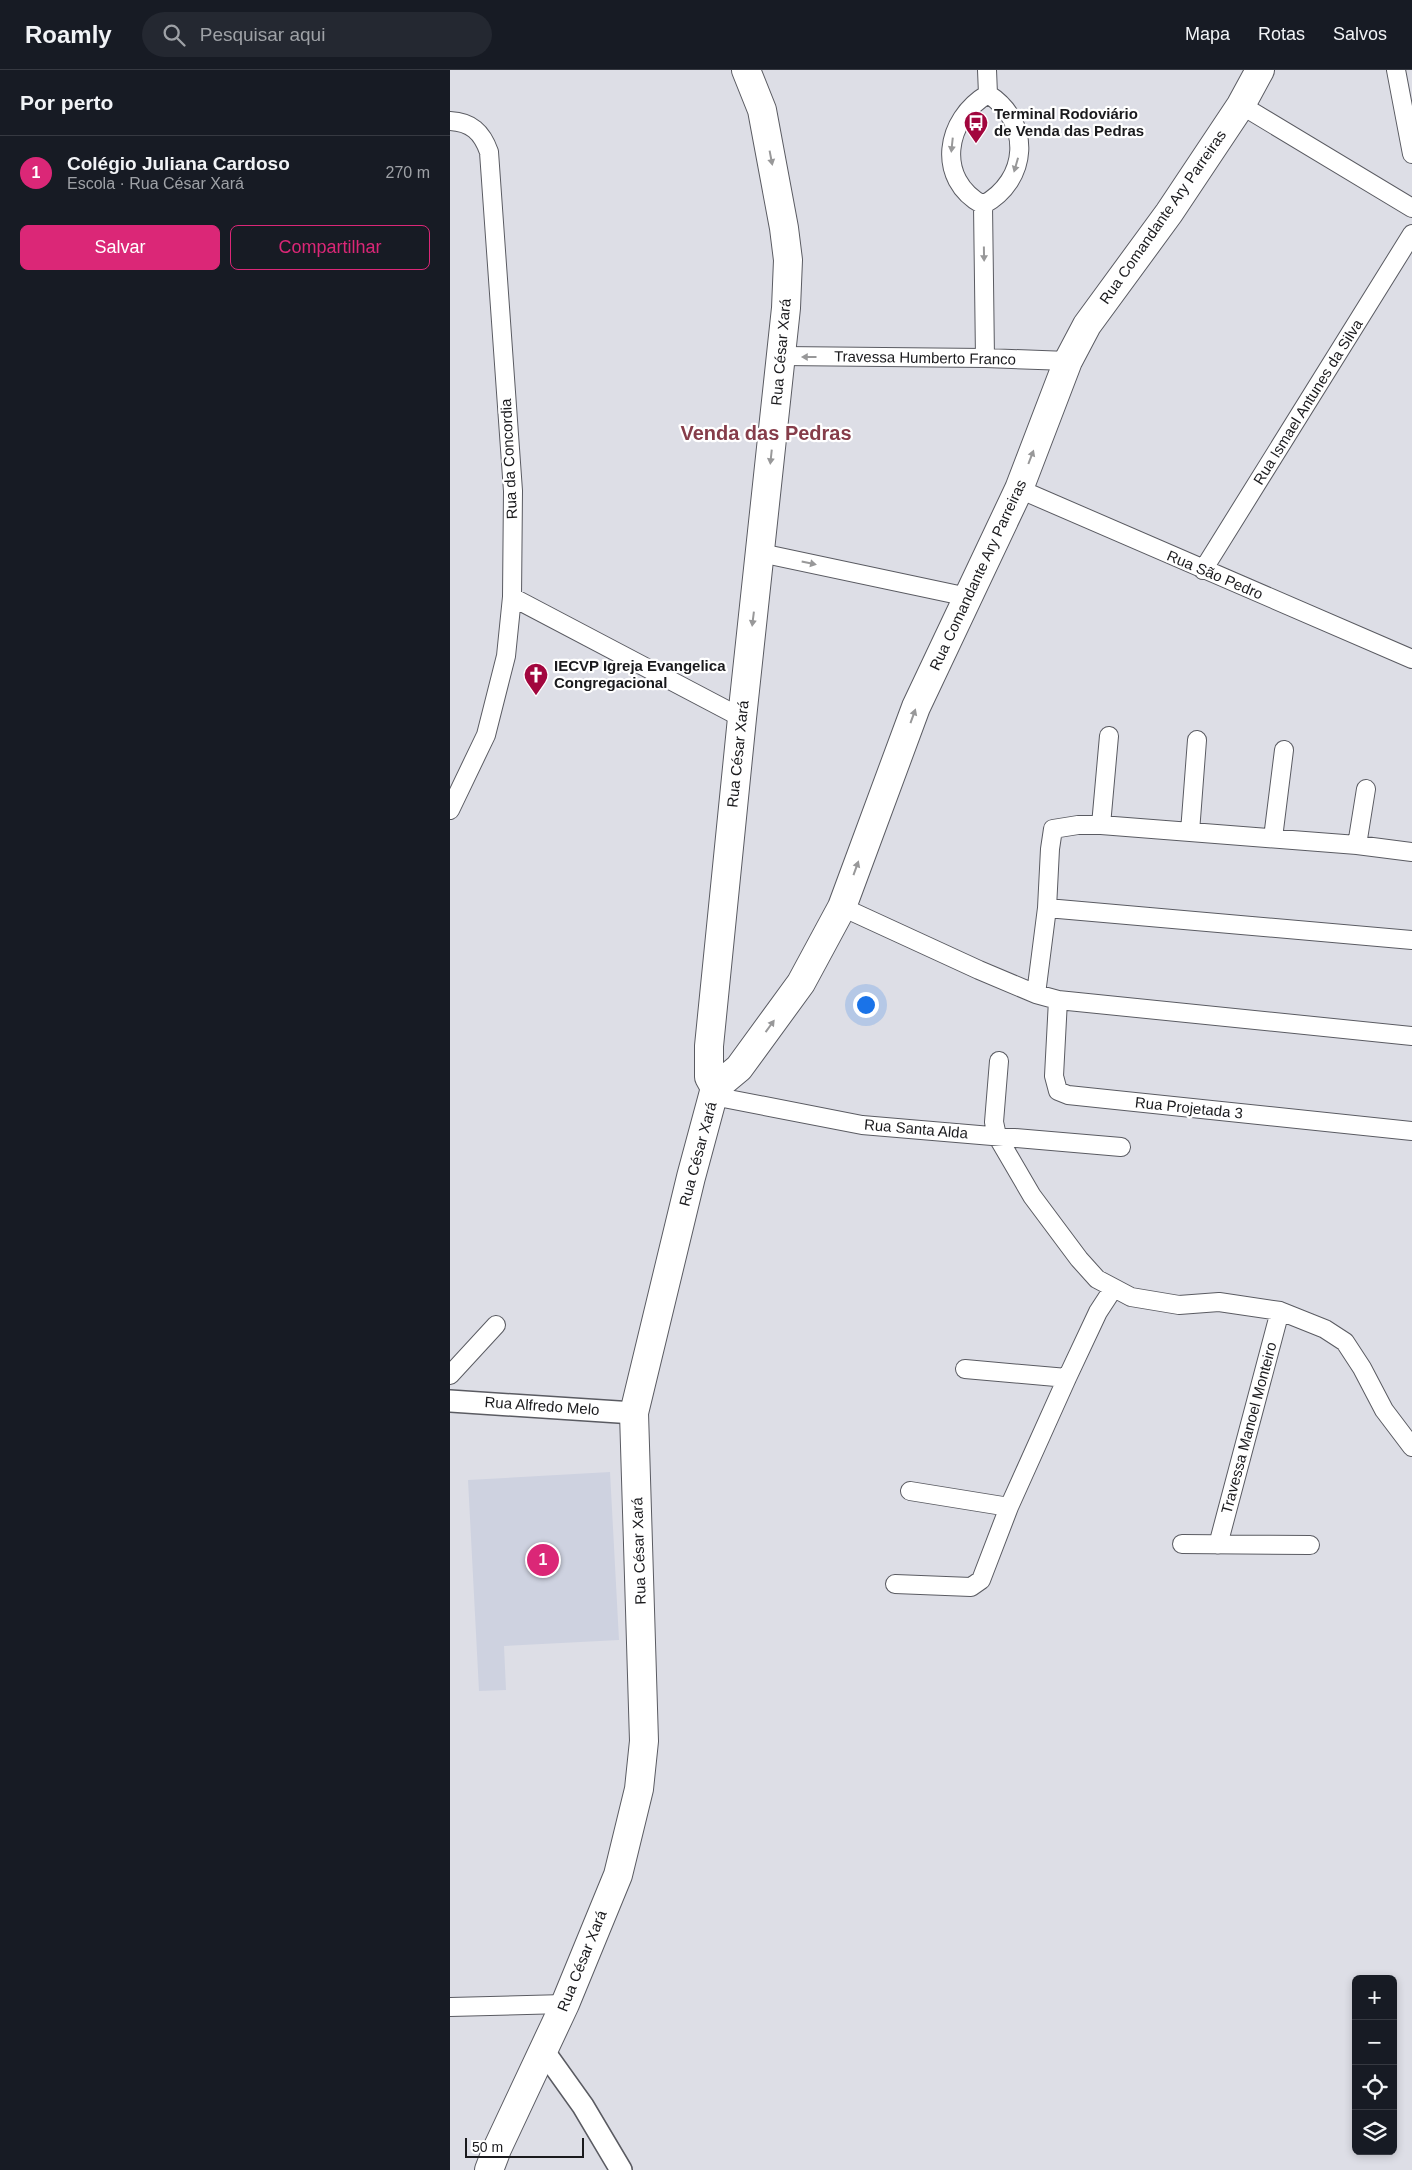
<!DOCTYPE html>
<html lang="pt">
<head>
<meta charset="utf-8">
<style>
  :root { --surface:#171b24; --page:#242831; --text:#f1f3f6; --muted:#9ea1a6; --line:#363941; --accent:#db2777 }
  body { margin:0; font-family:Helvetica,sans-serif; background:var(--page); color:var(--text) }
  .controls { position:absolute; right:15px; bottom:15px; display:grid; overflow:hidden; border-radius:8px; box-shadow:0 2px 8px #0003 }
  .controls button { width:45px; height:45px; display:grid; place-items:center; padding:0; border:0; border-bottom:1px solid var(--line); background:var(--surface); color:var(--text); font:25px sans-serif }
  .scale { position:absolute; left:15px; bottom:12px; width:119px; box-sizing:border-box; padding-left:5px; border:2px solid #1a1a1d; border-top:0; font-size:14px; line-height:18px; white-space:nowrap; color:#1a1a1d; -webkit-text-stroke:4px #fff; paint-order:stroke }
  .you { position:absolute; left:415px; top:934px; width:18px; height:18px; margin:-12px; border:4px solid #fff; border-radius:50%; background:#1a73e8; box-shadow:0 0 0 8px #1a73e833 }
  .badge { display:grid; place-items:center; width:32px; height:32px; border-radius:50%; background:var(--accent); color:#fff; font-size:16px; font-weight:700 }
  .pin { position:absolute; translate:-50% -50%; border:2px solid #fff; box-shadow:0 1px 5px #0006 }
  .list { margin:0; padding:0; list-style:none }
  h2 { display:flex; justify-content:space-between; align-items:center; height:65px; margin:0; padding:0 20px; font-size:21px }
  h2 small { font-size:16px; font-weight:400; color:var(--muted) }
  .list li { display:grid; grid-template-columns:32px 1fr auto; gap:15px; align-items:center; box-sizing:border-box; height:75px; padding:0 20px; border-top:1px solid var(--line) }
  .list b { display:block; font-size:19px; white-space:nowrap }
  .list p { margin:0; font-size:16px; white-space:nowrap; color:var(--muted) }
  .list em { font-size:16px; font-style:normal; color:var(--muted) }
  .actions { display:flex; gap:10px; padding:15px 20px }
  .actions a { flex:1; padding:11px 0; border:1px solid var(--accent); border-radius:8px; text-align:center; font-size:18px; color:var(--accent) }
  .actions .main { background:var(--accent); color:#fff }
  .icon { flex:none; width:28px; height:28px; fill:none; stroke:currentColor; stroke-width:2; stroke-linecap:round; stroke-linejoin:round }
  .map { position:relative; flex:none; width:962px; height:2100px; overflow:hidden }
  header { display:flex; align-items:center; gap:30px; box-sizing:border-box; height:70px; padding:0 25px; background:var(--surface); border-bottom:1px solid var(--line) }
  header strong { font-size:24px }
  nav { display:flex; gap:28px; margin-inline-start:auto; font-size:18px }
  .search { width:350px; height:45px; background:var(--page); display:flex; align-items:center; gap:12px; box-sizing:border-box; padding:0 18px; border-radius:28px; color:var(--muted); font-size:19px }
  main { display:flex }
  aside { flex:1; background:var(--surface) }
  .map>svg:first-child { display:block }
  .built { fill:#ced2e0 }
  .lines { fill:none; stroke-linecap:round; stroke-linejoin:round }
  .minor-casing { stroke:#5a5b62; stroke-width:20 }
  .tertiary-casing { stroke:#5a5b62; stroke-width:24 }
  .primary-casing { stroke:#5a5b62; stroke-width:30 }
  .minor { stroke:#fff; stroke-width:18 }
  .tertiary { stroke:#fff; stroke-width:21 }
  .primary { stroke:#fff; stroke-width:28 }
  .oneway { fill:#989899 }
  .labels { text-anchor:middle; stroke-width:4.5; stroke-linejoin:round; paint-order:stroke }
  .poi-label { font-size:15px; font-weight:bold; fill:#1a1a1d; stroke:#fff; text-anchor:start }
  .street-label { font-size:15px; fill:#1a1a1d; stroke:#fff }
  .district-label { font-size:20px; font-weight:bold; fill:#863d4a; stroke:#fff }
</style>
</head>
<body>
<header>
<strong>Roamly</strong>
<div class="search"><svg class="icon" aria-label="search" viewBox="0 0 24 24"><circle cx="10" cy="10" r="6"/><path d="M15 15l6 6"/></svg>Pesquisar aqui</div>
<nav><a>Mapa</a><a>Rotas</a><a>Salvos</a></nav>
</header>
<main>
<aside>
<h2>Por perto<small></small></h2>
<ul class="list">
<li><span class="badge">1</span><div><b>Colégio Juliana Cardoso</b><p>Escola · Rua César Xará</p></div><em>270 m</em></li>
</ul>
<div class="actions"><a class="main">Salvar</a><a>Compartilhar</a></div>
</aside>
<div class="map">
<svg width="962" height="2100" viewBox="0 0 962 2100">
  <rect width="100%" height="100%" fill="#dddee6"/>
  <!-- built -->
  <path class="built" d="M160,1402L169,1570L54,1576L56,1620L29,1621L18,1410Z"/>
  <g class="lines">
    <defs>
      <path id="minor" d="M537,0L538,24
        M946,0L962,84
        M791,35L962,138
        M0,51C21,52 32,62 39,82L63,421L62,527L56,586L36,665L0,740
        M533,135L535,288
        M533,135C485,109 495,49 538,24
        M533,135C579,110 582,52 538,24
        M332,286L535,288L618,291
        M569,419L962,589
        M311,483L518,527
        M753,500L962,164
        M62,527L292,648
        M651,755L659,666
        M740,762L747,670
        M823,768L834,680
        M907,775L916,719
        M392,837L529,900L586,924L608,930L962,966
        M597,838L962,870
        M586,924L597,838L600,779L603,759L628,755H651L907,775L962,782
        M608,930L604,1006L608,1021L618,1025L962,1061
        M549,991L544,1052L547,1066L582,1126L629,1189L647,1209L681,1227L729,1235L769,1232L830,1241L875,1259L895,1272L912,1298L934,1340L962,1377
        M263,1026L412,1055L671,1077
        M515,1299L617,1308
        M0,1305L46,1255
        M460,1421L559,1437
        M732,1474L860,1475
        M768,1475L830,1241
        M445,1514L521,1517L531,1510L559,1437L617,1308L648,1242L663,1219
        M0,1937L115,1934"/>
      <path id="tertiary" d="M0,1331L184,1343
        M93,1980L133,2036L171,2100"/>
      <path id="primary" d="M265,1018L289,998L351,913L392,837L466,637L569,419L618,291L637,255L719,143L791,35L810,0
        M39,2100L47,2079L115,1934L168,1805L189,1719L194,1671L184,1343L241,1107L265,1018L259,1007V976L292,648L336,238L338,190L334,158L312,40L296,0"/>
    </defs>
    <!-- minor casing -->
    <use href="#minor" class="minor-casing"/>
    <!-- tertiary casing -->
    <use href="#tertiary" class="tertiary-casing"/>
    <!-- primary casing -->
    <use href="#primary" class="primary-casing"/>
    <!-- minor -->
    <use href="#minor" class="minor"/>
    <!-- tertiary -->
    <use href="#tertiary" class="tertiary"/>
    <!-- primary -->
    <use href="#primary" class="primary"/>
  </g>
  <!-- one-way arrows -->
  <defs><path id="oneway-solid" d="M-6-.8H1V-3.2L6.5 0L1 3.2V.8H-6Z" transform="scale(1.25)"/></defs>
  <g class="oneway">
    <use href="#oneway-solid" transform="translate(502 75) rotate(96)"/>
    <use href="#oneway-solid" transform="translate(321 88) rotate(79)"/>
    <use href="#oneway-solid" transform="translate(566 95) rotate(106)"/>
    <use href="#oneway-solid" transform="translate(534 184) rotate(89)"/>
    <use href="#oneway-solid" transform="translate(359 287) rotate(-180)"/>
    <use href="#oneway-solid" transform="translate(321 387) rotate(96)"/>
    <use href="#oneway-solid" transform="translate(581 387) rotate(-69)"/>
    <use href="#oneway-solid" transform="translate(359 493) rotate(12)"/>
    <use href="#oneway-solid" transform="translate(303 549) rotate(97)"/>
    <use href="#oneway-solid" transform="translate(463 646) rotate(-70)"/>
    <use href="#oneway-solid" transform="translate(406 798) rotate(-70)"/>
    <use href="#oneway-solid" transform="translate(320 956) rotate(-54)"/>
  </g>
  <!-- icons -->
  <defs>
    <symbol id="bus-pin" viewBox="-11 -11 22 30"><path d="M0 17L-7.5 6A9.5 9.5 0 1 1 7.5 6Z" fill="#a2063e" stroke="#fff"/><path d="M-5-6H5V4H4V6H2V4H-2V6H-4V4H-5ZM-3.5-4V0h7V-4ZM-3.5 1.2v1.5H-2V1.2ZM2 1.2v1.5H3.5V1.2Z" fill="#fff"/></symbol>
    <symbol id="church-pin" viewBox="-11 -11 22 30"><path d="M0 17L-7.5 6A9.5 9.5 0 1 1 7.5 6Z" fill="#a2063e" stroke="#fff"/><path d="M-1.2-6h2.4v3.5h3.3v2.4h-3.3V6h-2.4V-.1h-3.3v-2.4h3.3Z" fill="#fff"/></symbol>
  </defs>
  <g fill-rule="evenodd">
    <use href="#bus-pin" x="512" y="39" width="28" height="38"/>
    <use href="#church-pin" x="72" y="591" width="28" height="38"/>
  </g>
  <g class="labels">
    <!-- poi labels -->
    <g class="poi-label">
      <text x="544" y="49">Terminal Rodoviário<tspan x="544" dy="17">de Venda das Pedras</tspan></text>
      <text x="104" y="601">IECVP Igreja Evangelica<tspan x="104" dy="17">Congregacional</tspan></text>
    </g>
    <!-- street labels -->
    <g class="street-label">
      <text transform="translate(713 147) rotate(-55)" y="5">Rua Comandante Ary Parreiras</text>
      <text transform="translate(331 282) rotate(-85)" y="5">Rua César Xará</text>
      <text transform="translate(475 288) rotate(1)" y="5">Travessa Humberto Franco</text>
      <text transform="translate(858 332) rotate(-58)" y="5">Rua Ismael Antunes da Silva</text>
      <text transform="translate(59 389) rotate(-93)" y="5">Rua da Concordia</text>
      <text transform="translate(528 505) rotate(-65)" y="5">Rua Comandante Ary Parreiras</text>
      <text transform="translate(765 505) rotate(23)" y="5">Rua São Pedro</text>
      <text transform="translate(288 684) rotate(-84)" y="5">Rua César Xará</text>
      <text transform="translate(739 1038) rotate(6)" y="5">Rua Projetada 3</text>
      <text transform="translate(466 1059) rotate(5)" y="5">Rua Santa Alda</text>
      <text transform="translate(248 1084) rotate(-75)" y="5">Rua César Xará</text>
      <text transform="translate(92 1336) rotate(4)" y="5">Rua Alfredo Melo</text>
      <text transform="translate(799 1358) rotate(-75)" y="5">Travessa Manoel Monteiro</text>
      <text transform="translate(189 1481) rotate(-92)" y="5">Rua César Xará</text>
      <text transform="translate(132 1891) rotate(-68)" y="5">Rua César Xará</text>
    </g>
    <!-- district labels -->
    <g class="district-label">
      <text x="316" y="370">Venda das Pedras</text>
    </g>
  </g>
</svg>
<div class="controls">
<button>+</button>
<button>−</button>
<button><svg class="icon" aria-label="locate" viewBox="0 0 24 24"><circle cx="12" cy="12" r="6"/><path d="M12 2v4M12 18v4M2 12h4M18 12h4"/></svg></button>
<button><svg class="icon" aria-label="layers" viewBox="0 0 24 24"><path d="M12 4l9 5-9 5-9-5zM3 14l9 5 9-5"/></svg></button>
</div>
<div class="scale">50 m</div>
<div class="you"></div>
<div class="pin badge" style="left:93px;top:1490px">1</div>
</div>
</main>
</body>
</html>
